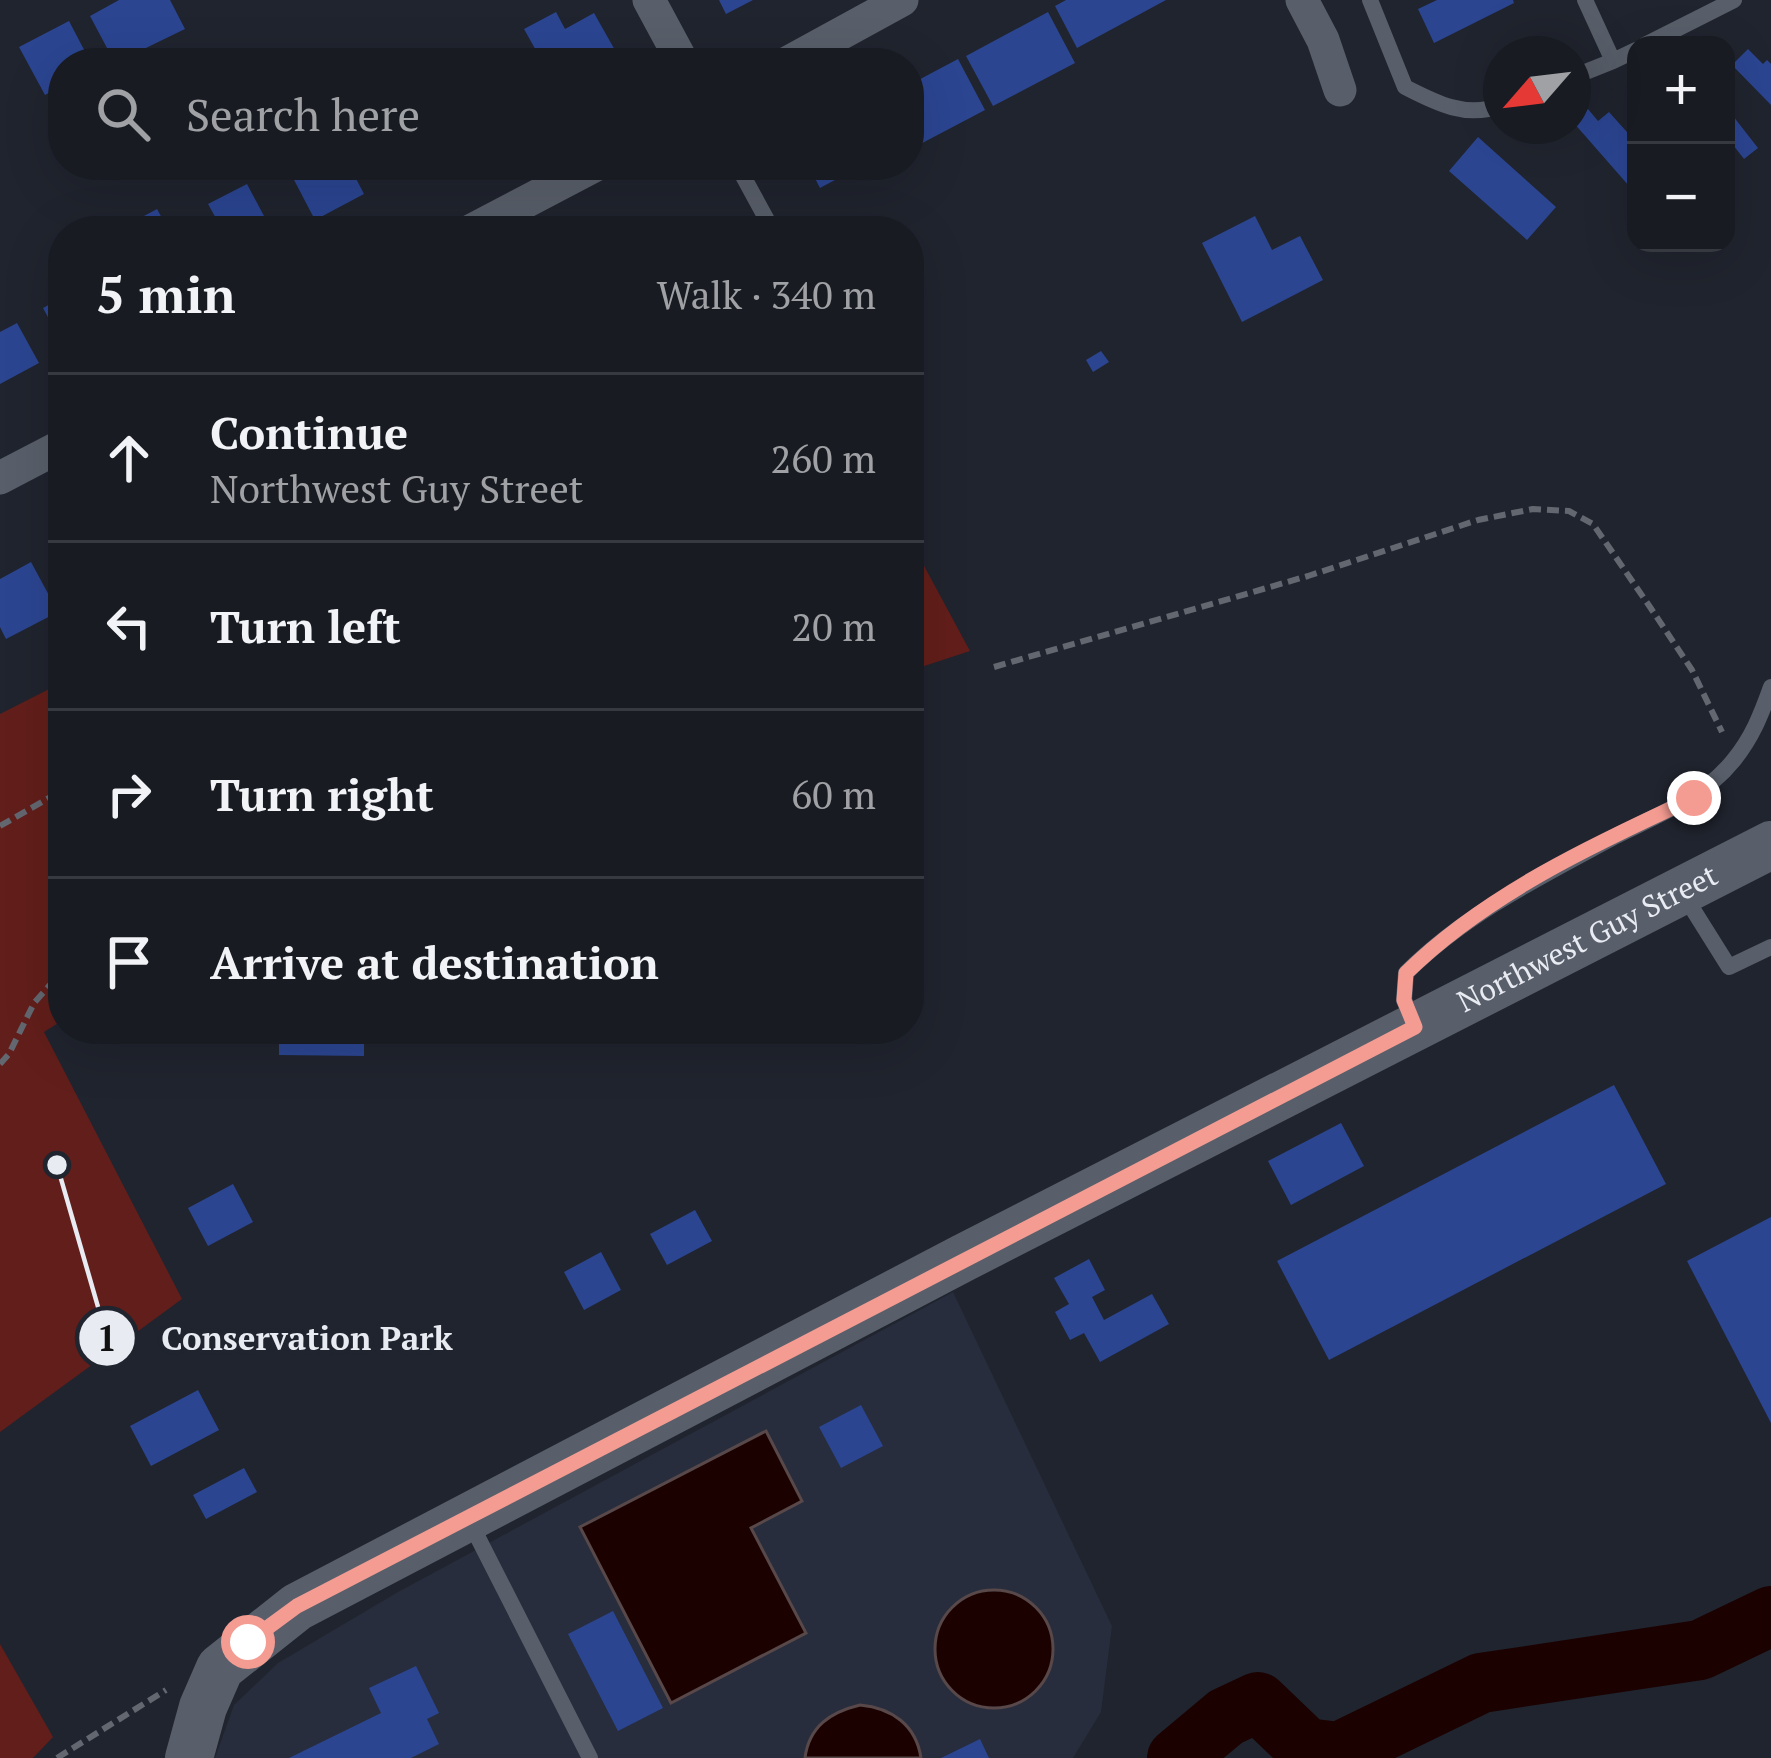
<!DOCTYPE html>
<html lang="en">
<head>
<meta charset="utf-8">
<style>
  :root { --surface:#181b22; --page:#25282f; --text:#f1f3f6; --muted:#9fa1a5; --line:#363940 }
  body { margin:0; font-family:"PT Serif",serif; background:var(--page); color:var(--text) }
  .controls { position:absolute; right:36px; top:36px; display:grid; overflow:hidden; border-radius:24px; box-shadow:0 12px 48px #0002 }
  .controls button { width:108px; height:108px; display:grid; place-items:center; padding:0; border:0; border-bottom:3px solid var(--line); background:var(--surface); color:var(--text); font:60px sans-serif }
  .compass { position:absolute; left:1483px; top:36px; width:108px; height:108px; border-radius:50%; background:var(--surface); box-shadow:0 12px 48px #0002; rotate:242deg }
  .stop { position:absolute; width:36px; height:36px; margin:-27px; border:9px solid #f59c92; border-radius:50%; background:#fff }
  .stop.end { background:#f59c92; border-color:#fff; box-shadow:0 3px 12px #0008 }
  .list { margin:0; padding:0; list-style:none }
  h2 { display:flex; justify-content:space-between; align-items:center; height:156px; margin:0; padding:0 48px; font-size:51px }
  h2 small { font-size:39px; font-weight:400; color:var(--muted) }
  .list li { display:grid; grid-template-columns:78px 1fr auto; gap:36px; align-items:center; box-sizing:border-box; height:168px; padding:0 48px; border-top:3px solid var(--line) }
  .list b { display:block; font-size:45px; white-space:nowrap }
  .list p { margin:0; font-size:39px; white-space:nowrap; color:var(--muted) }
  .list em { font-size:39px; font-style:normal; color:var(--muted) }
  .icon { flex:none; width:66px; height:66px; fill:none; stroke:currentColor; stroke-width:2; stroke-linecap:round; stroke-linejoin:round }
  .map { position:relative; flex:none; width:1771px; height:1758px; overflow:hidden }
  .search { position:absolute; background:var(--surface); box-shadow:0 12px 48px #0002; left:48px; top:48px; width:876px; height:132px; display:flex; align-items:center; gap:30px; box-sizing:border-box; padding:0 42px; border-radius:48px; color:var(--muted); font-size:45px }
  .panel { position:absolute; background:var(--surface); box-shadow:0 12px 48px #0002; left:48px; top:216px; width:876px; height:828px; border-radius:48px }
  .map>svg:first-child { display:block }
  .built { fill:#272d3c }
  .green { fill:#621e1a }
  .water { fill:#1b0201; stroke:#584849; stroke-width:3 }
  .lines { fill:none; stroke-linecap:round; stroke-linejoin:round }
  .river { stroke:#1b0201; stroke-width:60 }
  .building { fill:#2b4591 }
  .path { stroke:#636770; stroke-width:6; stroke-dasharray:12 6; stroke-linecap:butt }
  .lane { stroke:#595f6a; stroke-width:16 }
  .street { stroke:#595f6a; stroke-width:33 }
  .secondary { stroke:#595f6a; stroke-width:48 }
  .route { stroke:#f59c92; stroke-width:15 }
  .labels { text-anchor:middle; stroke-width:9; stroke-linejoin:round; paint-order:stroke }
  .street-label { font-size:30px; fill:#e8ebf2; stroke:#20242e }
  .leader { fill:none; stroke:#e8ebf2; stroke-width:4.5 }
  .callout-dot { fill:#e8ebf2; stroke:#20242e; stroke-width:4.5 }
  .mark-label { font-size:36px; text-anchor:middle; font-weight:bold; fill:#111 }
  .callout-label { font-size:33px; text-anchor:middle; font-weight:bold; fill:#e8ebf2; stroke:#20242e; stroke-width:9; stroke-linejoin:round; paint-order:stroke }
</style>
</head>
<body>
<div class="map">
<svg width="1771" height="1758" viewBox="0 0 1771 1758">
  <rect width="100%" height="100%" fill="#20242e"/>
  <!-- built -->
  <path class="built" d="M953,1292L1112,1626L1101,1712L1073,1758H215L234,1705L278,1663L398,1592Z"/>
  <!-- green -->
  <path class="green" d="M909,538L970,651L909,671Z
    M63,682V1020L44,1032L182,1299L0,1432V714Z
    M0,1644L53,1737L33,1758H0Z"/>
  <!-- water -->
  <path class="water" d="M766,1431L802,1501L751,1528L806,1633L671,1703L580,1527Z
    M935 1649a59 59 0 1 1 118 0a59 59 0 1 1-118 0Z
    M860,1705C892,1708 916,1725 921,1758H805C809,1726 831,1712 860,1705Z"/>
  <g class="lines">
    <!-- river -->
    <path class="river" d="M1177,1758L1226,1717L1258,1702L1306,1748L1339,1752L1481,1683L1700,1650L1771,1616"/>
  </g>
  <!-- building -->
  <path class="building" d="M119,0H170L185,29L115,63L90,16Z
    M719,0H753L726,14Z
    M1066,0H1166L1077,48L1055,6Z
    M1437,0H1513L1514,3L1434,43L1418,9Z
    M556,12L565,29L594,13L616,52L597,63H543L524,29Z
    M1048,12L1075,63L993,106L966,56Z
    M69,21L91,63H63V85L45,95L19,47Z
    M1748,49L1763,64L1767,60L1771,64V105L1732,65Z
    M958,59L985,110L909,150V85Z
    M1726,107L1758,148L1744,159L1726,136Z
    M1588,109L1598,121L1609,112L1635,141L1628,146L1636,155V194L1573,122Z
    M1478,137L1556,207L1527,240L1449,171Z
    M318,165H349L364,194L315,220L293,178Z
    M808,165H863L820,188Z
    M247,184L272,231H223L208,204Z
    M157,209L168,229L180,223L185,231H116Z
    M1255,216L1272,250L1300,236L1323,280L1242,322L1202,243Z
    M689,217L697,231H663Z
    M63,297V345L43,308Z
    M17,323L39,363L0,384V332Z
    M1101,351L1109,362L1093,372L1086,360Z
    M31,562L58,612L6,639L0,627V579Z
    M279,1029H364V1056L279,1055Z
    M1614,1085L1666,1184L1329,1360L1277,1261Z
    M1341,1123L1364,1166L1291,1205L1268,1161Z
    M233,1184L253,1222L208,1246L188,1208Z
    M695,1210L712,1241L667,1265L650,1234Z
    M1771,1217V1423L1687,1261Z
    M601,1252L621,1290L584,1310L564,1272Z
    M1089,1259L1105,1290L1092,1297L1104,1320L1152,1294L1169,1324L1100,1362L1084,1333L1070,1340L1055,1312L1069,1304L1054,1278Z
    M198,1390L219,1430L151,1466L130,1426Z
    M861,1405L883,1446L841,1468L819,1427Z
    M244,1468L257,1492L206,1519L193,1495Z
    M613,1611L663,1708L618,1731L568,1634Z
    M416,1666L439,1713L427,1719L439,1744L411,1758H289L381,1713L369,1688Z
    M980,1739L989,1758H941Z"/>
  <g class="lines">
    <!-- path -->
    <path class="path" d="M994,667L1308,576L1478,520L1533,509L1569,511L1593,524L1650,607L1692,670L1722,732
      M0,826L63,790
      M0,1064L9,1054L34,1003L63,970
      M57,1758L166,1690"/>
    <!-- lane -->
    <path class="lane" d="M1370,0L1405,87C1436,103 1467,119 1501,105
      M1585,0L1613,61L1636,50
      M1645,45L1734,0
      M1573,77L1613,61
      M737,165L773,231
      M1682,892L1729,967L1771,947
      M1413,1021L1404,1000L1406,973C1466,913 1542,876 1616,836C1658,815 1703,798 1733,761C1752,738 1761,715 1771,687
      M471,1524L590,1758"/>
    <!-- street -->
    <path class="street" d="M649,0L683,63
      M1302,0L1323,40L1340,90
      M787,63L902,0
      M470,231L596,165
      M0,478L63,445"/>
    <!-- secondary -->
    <path class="secondary" id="s1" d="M189,1758L203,1707L220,1668L297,1607L963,1258L1771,845"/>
  </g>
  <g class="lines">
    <!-- route -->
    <path class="route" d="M248,1642L297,1606L1415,1027L1404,1000L1406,973C1485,895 1594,844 1694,798"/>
  </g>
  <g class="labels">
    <!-- street labels -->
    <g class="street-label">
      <text dy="10" stroke="none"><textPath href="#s1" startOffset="1647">Northwest Guy Street</textPath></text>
    </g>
  </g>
  <!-- callouts -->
  <path class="leader" d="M57 1165L107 1338"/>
  <g class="callout-dot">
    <circle cx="57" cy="1165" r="12"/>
    <circle cx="107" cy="1338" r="30"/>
  </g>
  <g class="mark-label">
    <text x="107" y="1351">1</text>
  </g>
  <g class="callout-label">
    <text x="307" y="1350">Conservation Park</text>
  </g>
</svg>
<div class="controls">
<button>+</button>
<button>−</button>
</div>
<svg class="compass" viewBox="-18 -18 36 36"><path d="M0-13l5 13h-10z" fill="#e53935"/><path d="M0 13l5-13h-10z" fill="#9fa1a5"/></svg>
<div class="stop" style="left:248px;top:1642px"></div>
<div class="stop end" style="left:1694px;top:798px"></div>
<div class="search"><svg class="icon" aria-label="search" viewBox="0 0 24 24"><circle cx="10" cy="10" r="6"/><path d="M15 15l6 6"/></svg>Search here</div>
<section class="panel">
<h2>5 min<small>Walk · 340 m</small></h2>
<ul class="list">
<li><svg class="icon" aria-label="ahead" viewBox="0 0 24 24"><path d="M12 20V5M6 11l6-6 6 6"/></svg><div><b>Continue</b><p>Northwest Guy Street</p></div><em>260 m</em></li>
<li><svg class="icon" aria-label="left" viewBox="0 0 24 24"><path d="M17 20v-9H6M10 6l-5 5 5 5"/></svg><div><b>Turn left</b></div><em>20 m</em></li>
<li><svg class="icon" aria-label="right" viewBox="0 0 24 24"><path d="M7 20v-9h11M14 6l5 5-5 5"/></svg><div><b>Turn right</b></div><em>60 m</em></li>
<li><svg class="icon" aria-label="arrive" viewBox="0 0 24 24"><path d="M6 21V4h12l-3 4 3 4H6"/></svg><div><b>Arrive at destination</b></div></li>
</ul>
</section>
</div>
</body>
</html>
